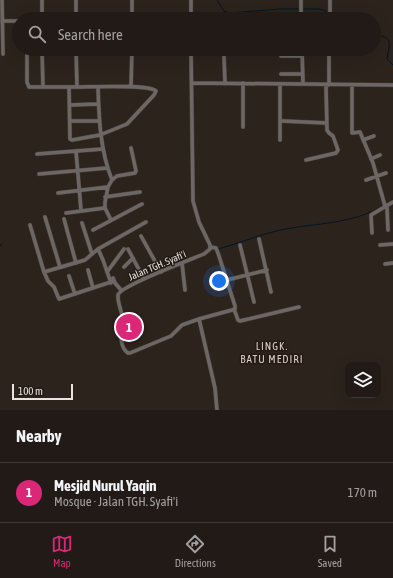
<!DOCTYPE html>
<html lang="en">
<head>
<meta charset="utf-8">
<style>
  :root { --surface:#221a16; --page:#2e2723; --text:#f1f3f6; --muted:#a2a1a1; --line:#3f3835; --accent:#db2777 }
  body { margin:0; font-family:"Asap Condensed",sans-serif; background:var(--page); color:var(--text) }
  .controls { position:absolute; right:12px; bottom:12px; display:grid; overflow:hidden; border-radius:8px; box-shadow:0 4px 16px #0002 }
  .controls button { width:36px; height:36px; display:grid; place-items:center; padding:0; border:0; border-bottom:1px solid var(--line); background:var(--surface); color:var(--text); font:20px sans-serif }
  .scale { position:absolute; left:12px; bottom:10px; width:61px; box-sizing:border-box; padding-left:4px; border:2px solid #e9e2de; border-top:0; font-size:11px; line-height:14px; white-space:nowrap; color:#e9e2de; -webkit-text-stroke:3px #231a14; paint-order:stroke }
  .you { position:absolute; left:219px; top:281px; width:14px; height:14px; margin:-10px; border:3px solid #fff; border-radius:50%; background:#1a73e8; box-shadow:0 0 0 6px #1a73e833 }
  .badge { display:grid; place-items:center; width:26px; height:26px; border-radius:50%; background:var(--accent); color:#fff; font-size:13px; font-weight:700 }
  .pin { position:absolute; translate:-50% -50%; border:2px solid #fff; box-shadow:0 1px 4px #0006 }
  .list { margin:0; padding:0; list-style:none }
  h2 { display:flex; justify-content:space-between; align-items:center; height:52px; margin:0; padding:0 16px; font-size:17px }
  h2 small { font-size:13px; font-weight:400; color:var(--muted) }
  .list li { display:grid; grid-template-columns:26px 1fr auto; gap:12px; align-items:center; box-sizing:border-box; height:60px; padding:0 16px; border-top:1px solid var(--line) }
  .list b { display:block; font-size:15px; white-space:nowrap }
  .list p { margin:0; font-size:13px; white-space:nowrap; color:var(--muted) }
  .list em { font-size:13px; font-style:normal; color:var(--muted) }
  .icon { flex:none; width:22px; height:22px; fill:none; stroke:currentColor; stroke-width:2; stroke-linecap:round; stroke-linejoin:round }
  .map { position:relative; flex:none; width:393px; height:410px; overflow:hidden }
  .search { position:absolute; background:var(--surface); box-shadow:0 4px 16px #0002; left:12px; right:12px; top:12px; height:44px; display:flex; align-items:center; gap:10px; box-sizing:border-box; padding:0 14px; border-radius:22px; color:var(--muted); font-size:15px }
  .sheet { height:112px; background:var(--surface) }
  nav { display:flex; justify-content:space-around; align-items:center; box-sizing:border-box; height:56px; border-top:1px solid var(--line); background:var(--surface); font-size:11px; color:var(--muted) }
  nav a { display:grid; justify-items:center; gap:2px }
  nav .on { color:var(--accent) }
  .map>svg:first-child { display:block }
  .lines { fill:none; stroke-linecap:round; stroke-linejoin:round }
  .stream { stroke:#001527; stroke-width:1 }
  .minor-casing { stroke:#473e38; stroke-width:4.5 }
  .minor { stroke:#6c6764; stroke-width:3.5 }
  .labels { text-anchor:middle; stroke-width:3; stroke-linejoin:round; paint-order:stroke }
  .street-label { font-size:10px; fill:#e9e2de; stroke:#231a14 }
  .neighbourhood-label { font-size:11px; letter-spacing:1px; fill:#dccfc7; stroke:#231a14 }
</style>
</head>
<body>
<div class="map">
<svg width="393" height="410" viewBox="0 0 393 410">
  <rect width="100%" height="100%" fill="#2d231d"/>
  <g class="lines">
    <!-- stream -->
    <path class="stream" d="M217,0L224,11L230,13L280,9H319L324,10L329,14
      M374,35C393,36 390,42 387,59L393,65
      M387,204L393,200
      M0,246L2,244
      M218,249C241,243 263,233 286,229C317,223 350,224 379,208"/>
    <defs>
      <path id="minor" d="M2,0L3,54
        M42,0V19
        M132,0V19
        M191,0V19
        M301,0V19
        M76,19V0
        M330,19V0
        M2,21H19
        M191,49L193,201L199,222L210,245V249L204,254C192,259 120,286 118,295C117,305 125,315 122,325C120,333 120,348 128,353H130L171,336L182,325L199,319
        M302,49L303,84
        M42,50L43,87
        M42,51L27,50V82L29,87H77
        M281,56H302
        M224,57L225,83
        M281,74H303
        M192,83L393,85
        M243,83V127
        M329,85V49
        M352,85V133L360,132L373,163L385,206L387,208L388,230
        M69,87L70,139L72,140L100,135L127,124L154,95L156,91C149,84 91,87 77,87L76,49
        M98,87C99,119 100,150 112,180
        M131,87L132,49
        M70,105L98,104
        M70,121H99
        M283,121L327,123
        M280,140V84
        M363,140L374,136
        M76,151L81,210
        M37,154L103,149
        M371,159L380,155
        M306,160L336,153L338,150L333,136L329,133L327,130L326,85
        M39,174L107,168
        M366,180L386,173
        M58,193L108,187
        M105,197L140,192
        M66,213L105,208
        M45,217L60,267
        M64,219L76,263
        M111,220L105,208V202L108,187L112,180L117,176L135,173L136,171L131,148
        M82,223L92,254
        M30,225L44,272L48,281L54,287L59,299L114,281
        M93,230L142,204
        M372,233L371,215L393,202
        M141,236L161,272
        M259,239L271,292
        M240,245L254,302
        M380,245L393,244
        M210,247L216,248L218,253L235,306V309L232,310L199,319L215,388L217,410
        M98,249L103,260L111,283
        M128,249L144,279
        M182,263L185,290
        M385,264L393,263
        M124,267L133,258
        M88,270L93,288
        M44,272L85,260L98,249L146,222
        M107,272L124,249
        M69,276L75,294
        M113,278L115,283L121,290
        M227,280L267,270
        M234,309L238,320L240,321L299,307"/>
    </defs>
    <!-- minor casing -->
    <use href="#minor" class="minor-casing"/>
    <!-- minor -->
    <use href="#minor" class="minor"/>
  </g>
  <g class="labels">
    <!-- street labels -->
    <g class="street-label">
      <text transform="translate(157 265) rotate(-23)" y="4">Jalan TGH. Syafi'i</text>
    </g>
    <!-- neighbourhood labels -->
    <g class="neighbourhood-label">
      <text x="272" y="350">LINGK.<tspan x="272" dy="13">BATU MEDIRI</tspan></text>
    </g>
  </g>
</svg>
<div class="controls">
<button><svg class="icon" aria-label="layers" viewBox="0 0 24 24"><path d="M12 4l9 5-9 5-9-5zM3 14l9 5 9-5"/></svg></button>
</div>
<div class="scale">100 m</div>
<div class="you"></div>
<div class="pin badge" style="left:129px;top:327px">1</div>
<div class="search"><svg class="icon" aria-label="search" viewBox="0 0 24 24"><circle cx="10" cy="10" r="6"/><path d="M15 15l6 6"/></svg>Search here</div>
</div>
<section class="sheet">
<h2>Nearby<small></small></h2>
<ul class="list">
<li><span class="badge">1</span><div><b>Mesjid Nurul Yaqin</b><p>Mosque · Jalan TGH. Syafi'i</p></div><em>170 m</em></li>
</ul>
</section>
<nav>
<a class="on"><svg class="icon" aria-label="map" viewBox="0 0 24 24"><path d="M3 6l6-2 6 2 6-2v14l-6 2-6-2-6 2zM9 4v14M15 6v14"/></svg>Map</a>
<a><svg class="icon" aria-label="directions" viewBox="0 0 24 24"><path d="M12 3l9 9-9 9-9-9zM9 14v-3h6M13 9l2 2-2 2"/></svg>Directions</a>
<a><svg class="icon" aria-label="saved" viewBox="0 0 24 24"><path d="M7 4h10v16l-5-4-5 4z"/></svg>Saved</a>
</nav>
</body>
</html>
